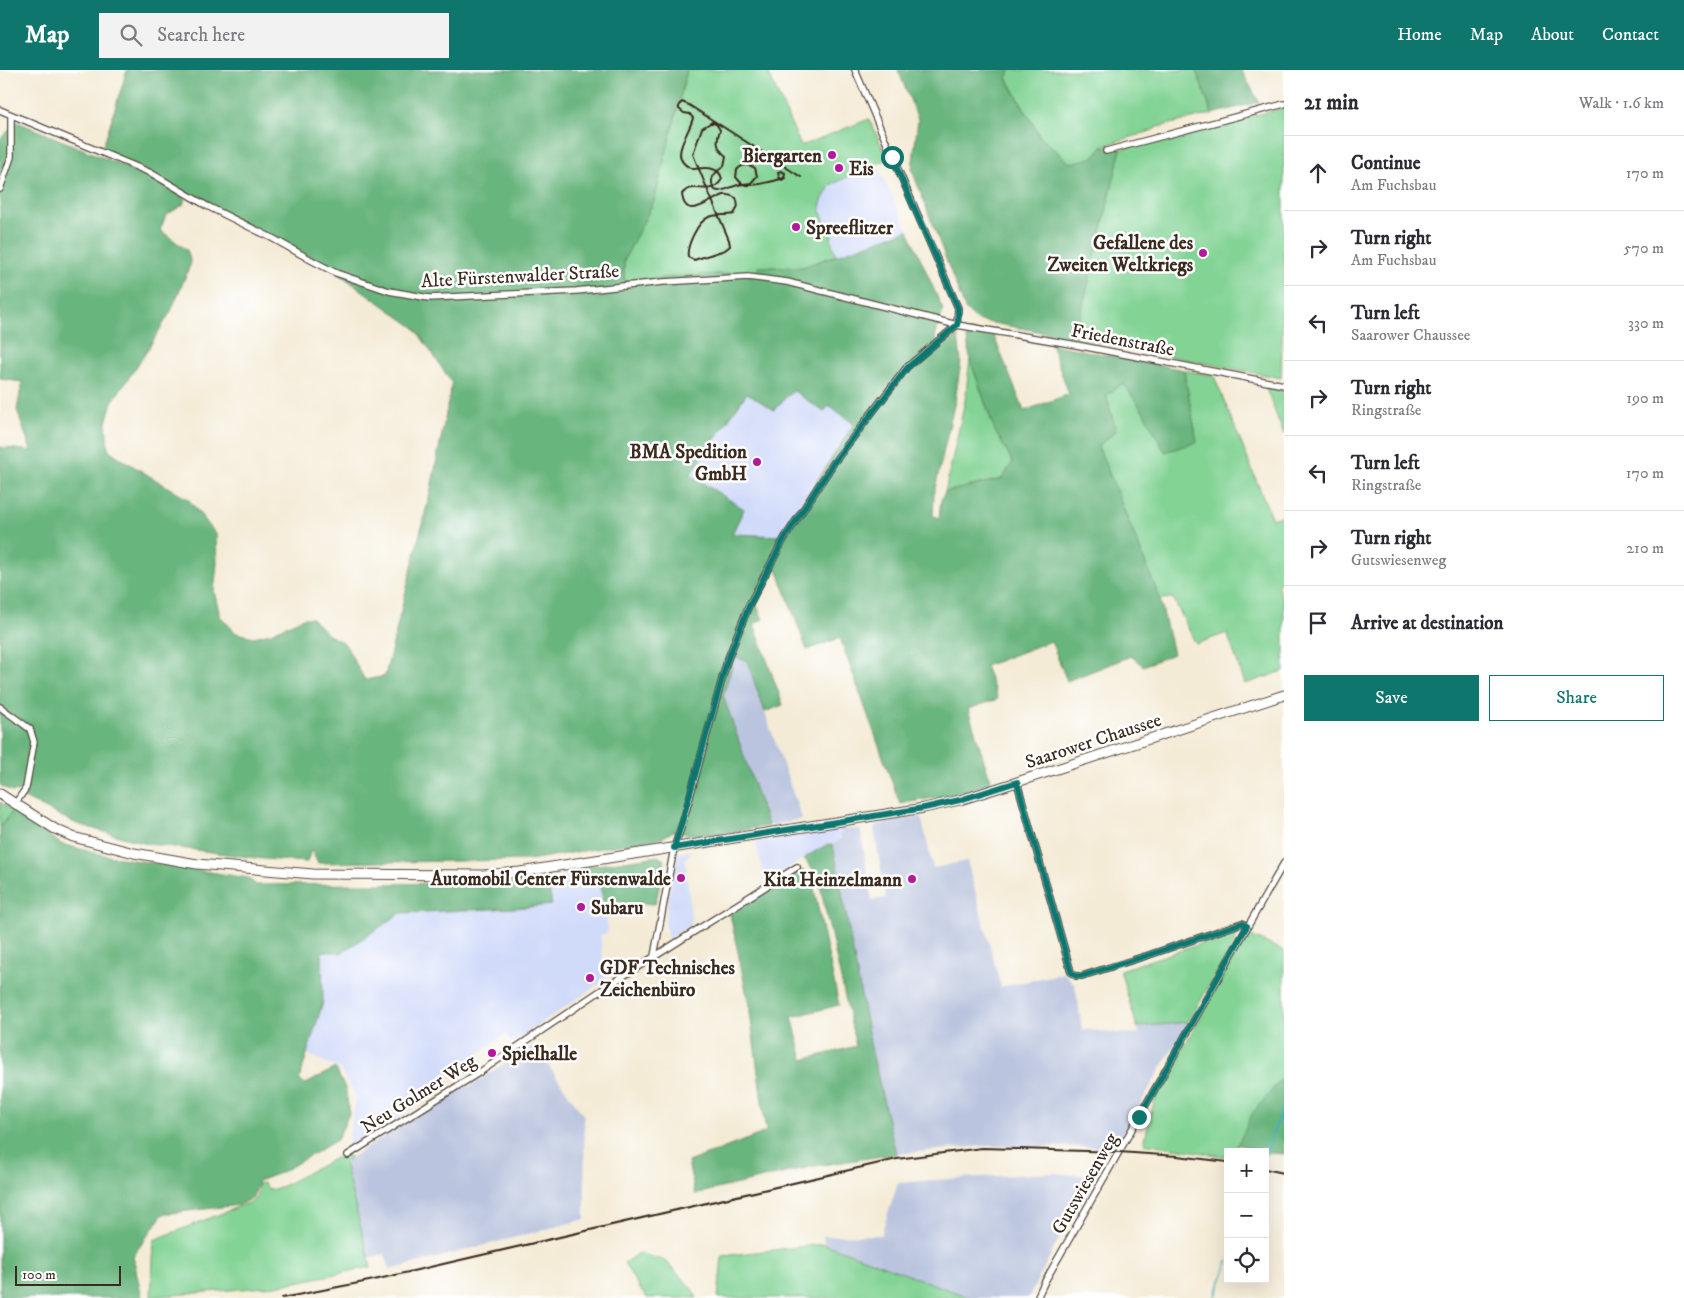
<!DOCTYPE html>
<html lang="en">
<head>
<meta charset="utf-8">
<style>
  :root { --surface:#fff; --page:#f2f2f3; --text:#2b2b33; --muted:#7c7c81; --line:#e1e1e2; --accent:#0f766e }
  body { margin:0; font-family:"IM FELL DW Pica",serif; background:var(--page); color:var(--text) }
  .controls { position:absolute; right:15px; bottom:15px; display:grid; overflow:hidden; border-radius:0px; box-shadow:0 5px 20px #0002 }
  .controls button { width:45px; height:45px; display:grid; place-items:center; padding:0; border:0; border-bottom:1px solid var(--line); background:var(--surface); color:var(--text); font:25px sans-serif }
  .scale { position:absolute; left:15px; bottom:12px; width:106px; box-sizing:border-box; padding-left:5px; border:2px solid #3b2a1e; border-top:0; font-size:14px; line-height:18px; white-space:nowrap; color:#3b2a1e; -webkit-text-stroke:4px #fff; paint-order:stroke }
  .stop { position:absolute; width:15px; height:15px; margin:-11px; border:4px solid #0f766e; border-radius:50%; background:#fff }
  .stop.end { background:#0f766e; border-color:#fff; box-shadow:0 1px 5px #0008 }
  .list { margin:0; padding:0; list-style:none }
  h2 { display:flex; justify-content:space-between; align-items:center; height:65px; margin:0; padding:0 20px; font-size:21px }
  h2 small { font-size:16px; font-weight:400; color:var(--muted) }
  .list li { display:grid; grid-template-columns:32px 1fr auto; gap:15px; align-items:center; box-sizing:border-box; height:75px; padding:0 20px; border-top:1px solid var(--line) }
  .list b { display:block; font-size:19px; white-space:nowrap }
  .list p { margin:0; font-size:16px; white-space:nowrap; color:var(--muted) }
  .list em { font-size:16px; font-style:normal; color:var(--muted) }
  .actions { display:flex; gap:10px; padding:15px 20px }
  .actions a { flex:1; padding:11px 0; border:1px solid var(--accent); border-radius:0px; text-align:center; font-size:18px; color:var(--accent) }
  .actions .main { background:var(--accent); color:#fff }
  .icon { flex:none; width:28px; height:28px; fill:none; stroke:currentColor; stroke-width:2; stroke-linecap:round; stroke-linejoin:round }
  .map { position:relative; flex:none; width:1284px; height:1228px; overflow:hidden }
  header { display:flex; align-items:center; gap:30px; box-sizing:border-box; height:70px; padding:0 25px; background:var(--accent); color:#fff }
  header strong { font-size:24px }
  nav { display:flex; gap:28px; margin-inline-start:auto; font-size:18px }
  .search { width:350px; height:45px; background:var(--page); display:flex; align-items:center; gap:12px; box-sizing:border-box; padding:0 18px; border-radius:0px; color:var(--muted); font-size:19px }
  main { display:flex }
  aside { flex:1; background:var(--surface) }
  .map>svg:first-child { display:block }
  .built { fill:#d0daf9 }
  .industrial { fill:#bac4de }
  .green { fill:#82d394; stroke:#5e7e59 }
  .forest { fill:#69b57e; stroke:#52704e; fill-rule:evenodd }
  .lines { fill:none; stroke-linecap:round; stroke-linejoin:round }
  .stream { stroke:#43afc2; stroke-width:2 }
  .street-casing { stroke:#57473a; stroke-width:8 }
  .secondary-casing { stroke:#57473a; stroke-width:11 }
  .street { stroke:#fff; stroke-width:5.5 }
  .secondary { stroke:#fff; stroke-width:9 }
  .rail { stroke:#3b2a1e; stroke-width:2 }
  .route { stroke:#0f766e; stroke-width:6 }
  .poi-dot { fill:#b5179e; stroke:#fff; stroke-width:2 }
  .labels { text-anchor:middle; stroke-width:5; stroke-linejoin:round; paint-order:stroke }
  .poi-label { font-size:19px; font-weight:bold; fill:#3b2a1e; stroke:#fff; text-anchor:end }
  .street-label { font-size:19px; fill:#3b2a1e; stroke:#fff }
</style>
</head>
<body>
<header>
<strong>Map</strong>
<div class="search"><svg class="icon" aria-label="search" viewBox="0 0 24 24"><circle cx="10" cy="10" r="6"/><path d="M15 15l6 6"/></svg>Search here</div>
<nav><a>Home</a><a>Map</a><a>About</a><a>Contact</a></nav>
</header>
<main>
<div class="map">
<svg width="1284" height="1228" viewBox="0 0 1284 1228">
  <rect width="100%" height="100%" fill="#fff"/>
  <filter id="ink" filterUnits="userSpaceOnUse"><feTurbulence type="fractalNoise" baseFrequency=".02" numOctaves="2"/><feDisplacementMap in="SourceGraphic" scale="10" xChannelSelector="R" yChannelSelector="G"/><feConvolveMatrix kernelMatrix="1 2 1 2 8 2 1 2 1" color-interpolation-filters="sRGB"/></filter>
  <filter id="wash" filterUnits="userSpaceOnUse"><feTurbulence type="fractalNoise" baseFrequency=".0096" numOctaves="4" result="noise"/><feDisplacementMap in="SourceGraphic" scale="20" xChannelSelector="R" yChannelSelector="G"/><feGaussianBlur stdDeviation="1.12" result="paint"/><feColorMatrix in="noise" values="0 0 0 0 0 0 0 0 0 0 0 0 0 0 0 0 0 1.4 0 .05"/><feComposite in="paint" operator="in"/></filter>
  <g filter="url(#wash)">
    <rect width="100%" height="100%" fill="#f4ebd6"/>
    <!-- built -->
    <path class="built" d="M877,95L908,160L803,197L768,140Z
      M794,321L823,342L829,335L854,354L781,466L731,464L690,405L747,323L788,325Z
      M841,759V769L833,775L828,774L765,812L756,772Z
      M692,781L685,790L692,854L668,869L665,850L670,817L678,783Z
      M600,802L603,831L605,832L608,863L600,865L605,910L512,973L506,964L446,1005L449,1011L447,1016L347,1082L356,1027L340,999L307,984L323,932L322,880L341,883L401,842L551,835L547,807Z"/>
    <!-- industrial -->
    <path class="industrial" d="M735,586L747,591L802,749L768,756L723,625Z
      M921,746L933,798L967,791L1001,917L1064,903L1075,915L1082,959L1113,963L1139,964L1137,957L1188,952L1115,1077L981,1076L896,1084L871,978L833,775L841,769V759H860L872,830L886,828L874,759L876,755Z
      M534,975L584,1046L585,1149L390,1200L385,1184L369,1188L344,1093L350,1088L466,1014L468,1017Z
      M1053,1103L1089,1106L1083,1123L1028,1228H971L824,1174L823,1166L881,1165L898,1113L961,1108Z"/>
    <!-- green -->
    <path class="green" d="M687,0H767L801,76L869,49L888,89L830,115C828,122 823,127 821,133C819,143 825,153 830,161L833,160L831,170L836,185L803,197H759L758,204L744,202L624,211V190L654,131Z
      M1010,0H1196L1212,44L1158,57L1151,61L1102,76L1092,88L1070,93L1041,68L1007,8Z
      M1284,38V204L1281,308L1075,268L1121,79Z
      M970,289L995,361L1013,392L1002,409L945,422L965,331Z
      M1184,300L1214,306L1272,449L1284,445V512L1277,514L1284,534V601L1245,614L1227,563L1196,574L1173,528L1160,529L1098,376L1116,361L1106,325L1123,313L1143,341L1197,372Z
      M1265,316L1284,320V365Z
      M0,732L13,741L0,757Z
      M1231,864L1237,868L1188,952L1137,957L1120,900Z
      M1247,864L1284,881V1006L1238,1074L1235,1082H1228V1087L1144,1073L1155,1028Z
      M347,1082L350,1088L344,1093L371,1197L276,1216L151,1227L154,1170L253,1131L257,1126L258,1114L264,1113L267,1118L275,1120Z
      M824,1174L971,1228H718L722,1186Z
      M639,1183L666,1191L692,1219L697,1228H647L639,1218L624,1193Z"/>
    <!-- forest -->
    <path class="forest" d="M127,0H687L654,131L624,190V211L744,202L758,204V197H803L908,160L943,240L935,268L943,278L958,266L961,291L955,331L934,423L933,446L939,448L941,430L945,422L1002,409L1013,392L995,361L970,289L966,263L970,261L993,264L1024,341L1069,324L1051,274L1184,300L1197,372L1165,382L1143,341L1123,313L1106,325L1116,361L1098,376L1160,529L1173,584L1143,596L1131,586L1067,611L1051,571L985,596L998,629L968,639L991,713L955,724L900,734L840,568L807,580L776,496L756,534L763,549L754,554L783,635L765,642L747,591L735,587L723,625L768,756C737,760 703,769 673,761L662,768L529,790L318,793L311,780L307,792L263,789L143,773L77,754L22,727L24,721L12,722L0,715V377L31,381L17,340L22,312L0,309V69L17,52L148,106L185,128L183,135L166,145L160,160L187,180L191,193L171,241L143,287L112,332L106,353L108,379L120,388L189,430L216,464L217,494L214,521L220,546L236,563L254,567L271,563L303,548H312L327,564L345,574L365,610L385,606L431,419L452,313L415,258L332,199L102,80ZM794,321L824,342L829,335L854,354L781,466L732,464L744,439L690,405L747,323L774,340L788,325Z
      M898,0H1010L1007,9L1041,68L1070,93L1092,88L1102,76L1121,79L1075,268L976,250L965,239L912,100L918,49Z
      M1196,0H1241L1259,32L1212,44Z
      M13,741L61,774L108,786L248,808L256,815L480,813L547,807L552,835L515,838L401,843L341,883L322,881L323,932L299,1010L306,1014L335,998L346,1020L349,1044L337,1070L280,1103L258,1111L253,1127L239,1135L163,1144L133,1186L142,1228H0V757Z
      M828,774L833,775L871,978L896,1084L815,1096L695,1124L688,1092L766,1062L749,935L730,844L799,800L804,801L812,810L839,935L792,947L803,990L856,976L818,807L804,788Z
      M658,786L664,790V799L655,834L603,831L599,802L573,805L571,799Z
      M1284,1006V1084L1258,1082L1238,1074L1252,1044Z"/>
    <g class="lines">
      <!-- stream -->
      <path class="stream" d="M1265,1086L1284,1033
        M1215,1228L1228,1191"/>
    </g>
  </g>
  <g filter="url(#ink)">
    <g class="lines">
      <defs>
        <path id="street" d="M0,40L151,103L207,136L272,168L313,191L336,203L389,221L429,228L576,221L663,212L748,207L787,212L957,255L1071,274L1284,315
          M1106,81L1284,34
          M0,119L11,87V45
          M0,637L30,659L34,672L26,718L15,734
          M1017,712L1071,902L1076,906H1082L1149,885L1242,853L1247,856
          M654,886L674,778L683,752L727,591L749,535L784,469L835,391L907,297L957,255L958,238L855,0
          M348,1085L480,1002L609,915L797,797
          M1037,1228L1044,1213L1284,793"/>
        <path id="secondary" d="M0,724L55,759L73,767L134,783L197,794L313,804L483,805L520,802L924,738L960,730L1014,713L1284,625"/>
      </defs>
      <!-- street casing -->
      <use href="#street" class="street-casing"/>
      <!-- secondary casing -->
      <use href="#secondary" class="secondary-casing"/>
      <!-- street -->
      <use href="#street" class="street"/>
      <!-- secondary -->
      <use href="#secondary" class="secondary"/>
      <!-- rail -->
      <path class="rail" d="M785,108L782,110L779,107L778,102L781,101L785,103L784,108C775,111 754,116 746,115C741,114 739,111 736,107L737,100C742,94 749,94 755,98L757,106L751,113C746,114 740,114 735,116C728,118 712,128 712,112C711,105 719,100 724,96L726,86C716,78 716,71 720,60L717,55L712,52L702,58L693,84C704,113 717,141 729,170L730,176L725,180L694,190L688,187C686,176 698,151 709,147C717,144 726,146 734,144C738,138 739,135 736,128C732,126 729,124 724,125C710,129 685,153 682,124C695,109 710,129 722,109C719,95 704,98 693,99C666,89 689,65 693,48L690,44L684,43L679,39V35L682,32L689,35L801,107
        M1265,1099L1284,1103
        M282,1228L374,1210L897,1089L982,1078L1119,1082L1177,1086L1228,1092"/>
    </g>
  </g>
  <g class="lines" filter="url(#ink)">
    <!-- route -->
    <path class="route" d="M892,87L958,238V250L957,255L907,298L835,391L784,469L749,536L727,591L682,752L674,778L924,738L960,730L1017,712L1071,902L1076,906H1082L1149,885L1242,853L1247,856L1139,1047"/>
  </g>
  <!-- markers -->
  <g class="poi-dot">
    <circle cx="832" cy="85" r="5"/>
    <circle cx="839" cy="98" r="5"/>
    <circle cx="796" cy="157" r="5"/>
    <circle cx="1203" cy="183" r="5"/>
    <circle cx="757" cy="392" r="5"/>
    <circle cx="681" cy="808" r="5"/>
    <circle cx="912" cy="809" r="5"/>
    <circle cx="581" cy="837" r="5"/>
    <circle cx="590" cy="908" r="5"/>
    <circle cx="492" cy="983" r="5"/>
  </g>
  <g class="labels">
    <!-- poi labels -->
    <g class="poi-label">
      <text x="822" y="92">Biergarten</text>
      <text x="849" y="105" text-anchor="start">Eis</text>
      <text x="806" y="164" text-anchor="start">Spreeflitzer</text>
      <text x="1193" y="179">Gefallene des<tspan x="1193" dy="22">Zweiten Weltkriegs</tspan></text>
      <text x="747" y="388">BMA Spedition<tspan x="747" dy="22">GmbH</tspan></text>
      <text x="671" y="815">Automobil Center Fürstenwalde</text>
      <text x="902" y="816">Kita Heinzelmann</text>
      <text x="591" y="844" text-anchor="start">Subaru</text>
      <text x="600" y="904" text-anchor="start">GDF Technisches<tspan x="600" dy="22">Zeichenbüro</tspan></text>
      <text x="502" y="990" text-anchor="start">Spielhalle</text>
    </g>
    <!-- street labels -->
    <g class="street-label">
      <text transform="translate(520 205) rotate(-3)" y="7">Alte Fürstenwalder Straße</text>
      <text transform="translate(1123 269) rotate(11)" y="7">Friedenstraße</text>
      <text transform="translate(1093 670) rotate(-18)" y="7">Saarower Chaussee</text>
      <text transform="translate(418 1023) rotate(-32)" y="7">Neu Golmer Weg</text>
      <text transform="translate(1084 1113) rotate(-60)" y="7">Gutswiesenweg</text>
    </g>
  </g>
</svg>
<div class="controls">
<button>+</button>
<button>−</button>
<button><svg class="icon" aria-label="locate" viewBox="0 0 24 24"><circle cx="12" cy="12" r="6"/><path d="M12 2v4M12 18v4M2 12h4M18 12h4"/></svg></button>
</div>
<div class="scale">100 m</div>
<div class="stop" style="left:892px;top:87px"></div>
<div class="stop end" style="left:1139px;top:1047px"></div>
</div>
<aside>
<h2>21 min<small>Walk · 1.6 km</small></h2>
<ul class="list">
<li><svg class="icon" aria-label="ahead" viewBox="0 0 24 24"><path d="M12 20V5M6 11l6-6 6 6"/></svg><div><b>Continue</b><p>Am Fuchsbau</p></div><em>170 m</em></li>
<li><svg class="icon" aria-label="right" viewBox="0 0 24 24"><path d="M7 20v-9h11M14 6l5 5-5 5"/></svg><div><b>Turn right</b><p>Am Fuchsbau</p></div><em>570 m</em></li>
<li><svg class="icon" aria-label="left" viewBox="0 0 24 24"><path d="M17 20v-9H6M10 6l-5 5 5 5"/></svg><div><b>Turn left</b><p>Saarower Chaussee</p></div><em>330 m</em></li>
<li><svg class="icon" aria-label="right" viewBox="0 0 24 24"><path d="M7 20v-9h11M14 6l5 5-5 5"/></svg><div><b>Turn right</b><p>Ringstraße</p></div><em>190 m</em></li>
<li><svg class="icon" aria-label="left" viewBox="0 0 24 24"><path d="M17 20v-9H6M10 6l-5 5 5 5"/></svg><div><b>Turn left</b><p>Ringstraße</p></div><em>170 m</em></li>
<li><svg class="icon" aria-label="right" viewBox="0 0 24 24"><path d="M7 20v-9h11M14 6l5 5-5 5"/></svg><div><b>Turn right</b><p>Gutswiesenweg</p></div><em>210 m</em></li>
<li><svg class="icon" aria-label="arrive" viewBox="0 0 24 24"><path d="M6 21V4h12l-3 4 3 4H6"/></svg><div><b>Arrive at destination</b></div></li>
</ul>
<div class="actions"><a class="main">Save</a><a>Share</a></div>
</aside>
</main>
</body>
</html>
